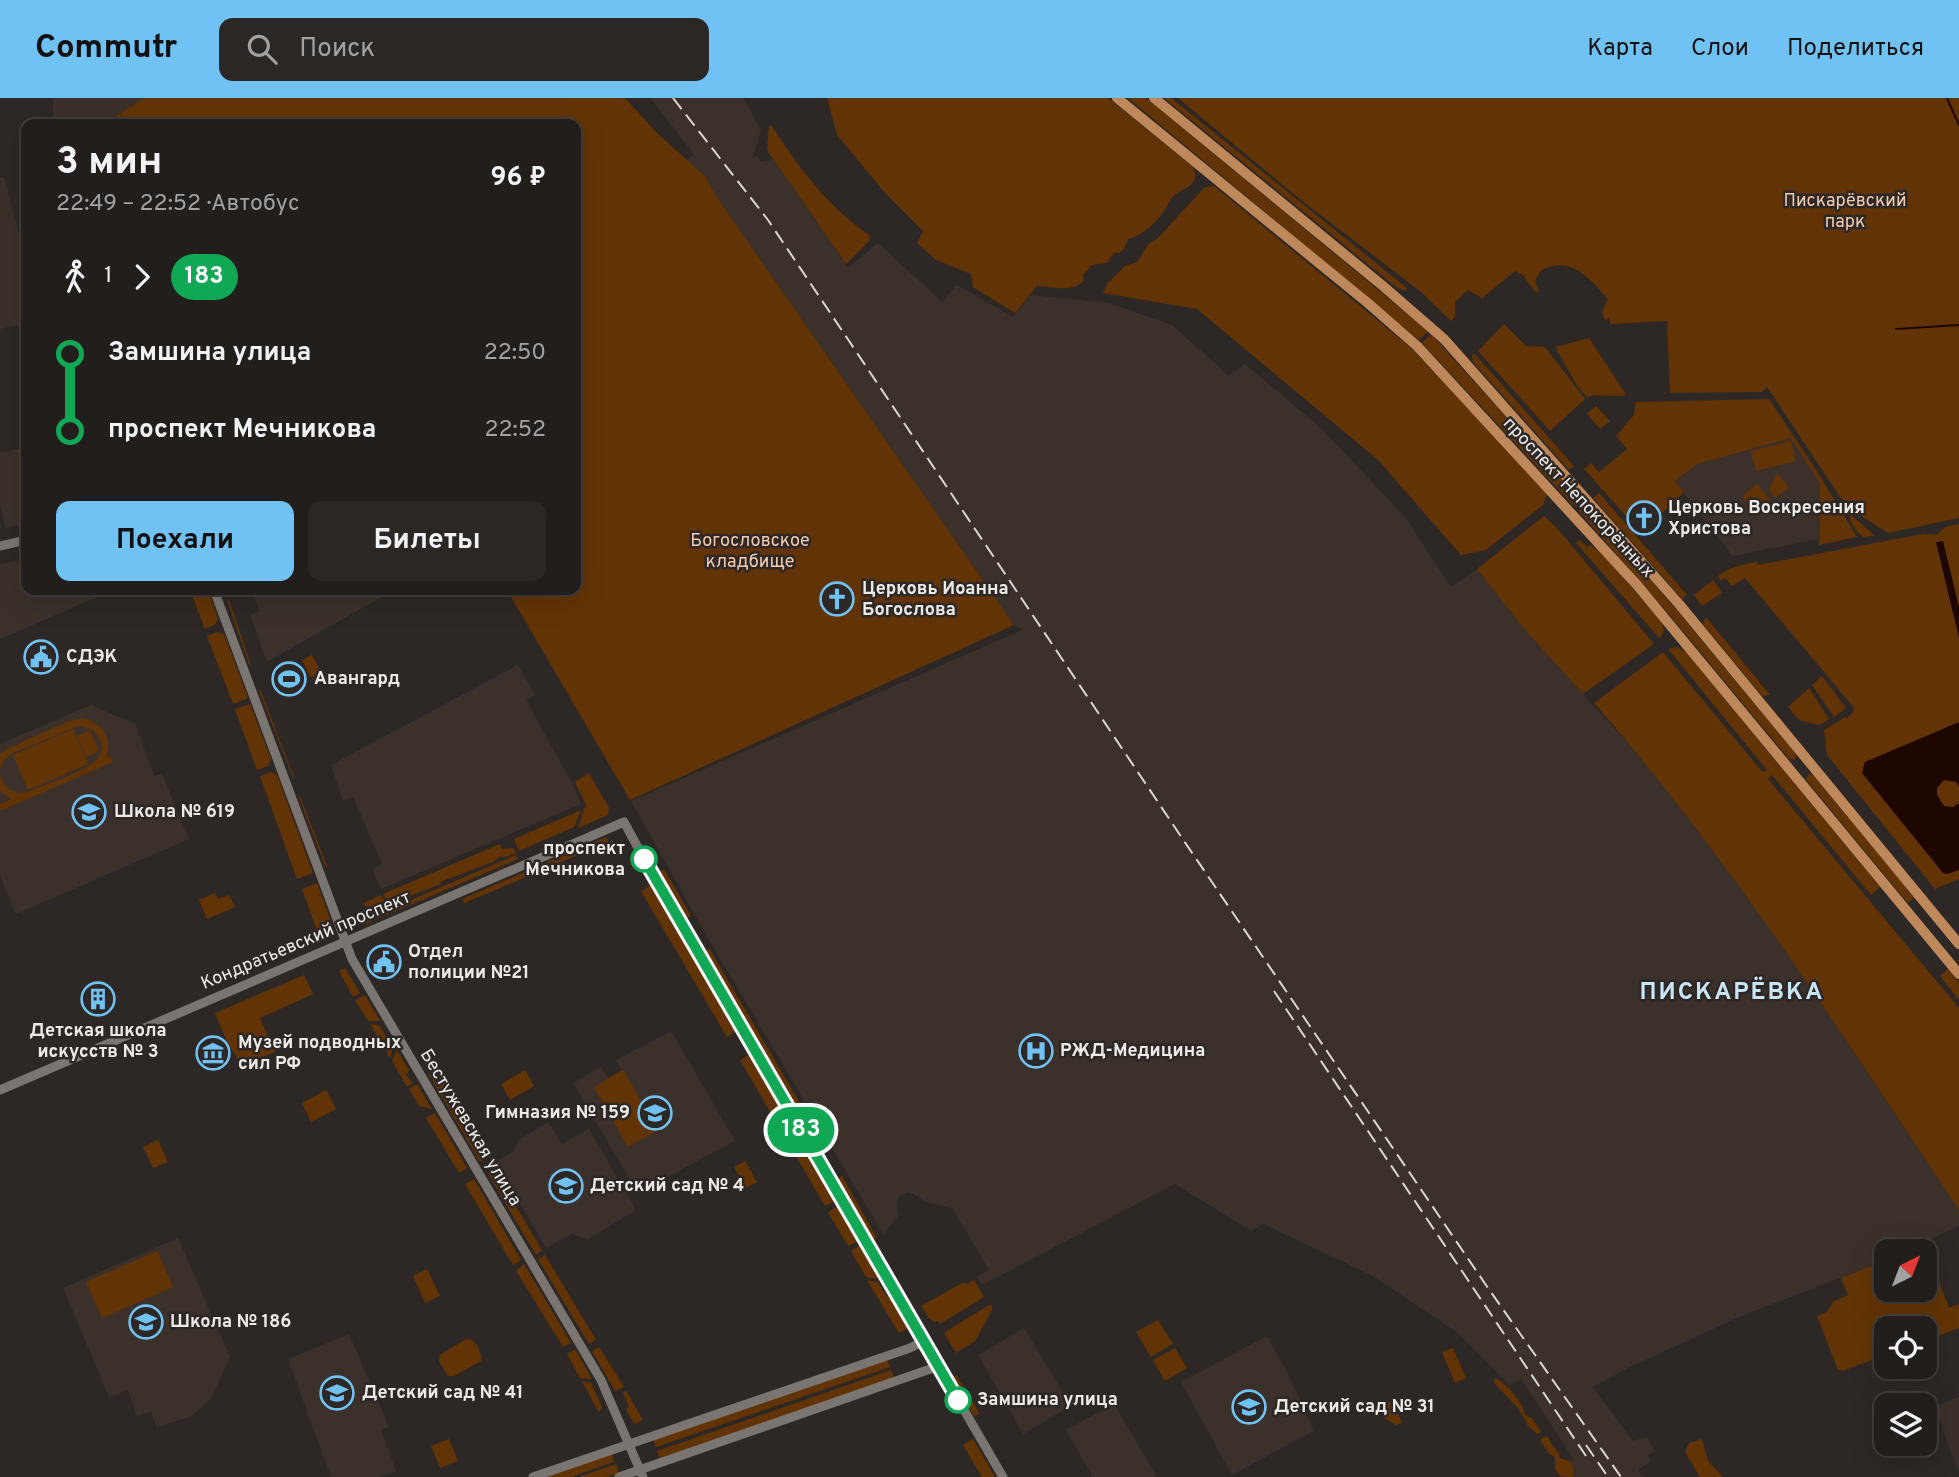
<!DOCTYPE html>
<html lang="ru">
<meta charset="utf-8">
<style>
body{margin:0;font-family:Overpass,sans-serif;background:#2a2725;color:#f1f3f6;height:100vh;display:flex;flex-direction:column;font-size:26px;white-space:nowrap}
*{box-sizing:border-box;margin:0}
p{font-size:23px;color:#a2a2a3}
.icon{flex:none;width:38px;height:38px;fill:none;stroke:currentColor;stroke-width:2;stroke-linecap:round;stroke-linejoin:round}
.map{position:relative;flex:1;overflow:hidden}
.side{position:absolute;left:21px;top:21px;width:560px;height:476px;display:flex;flex-direction:column;background:#221e1c;border-radius:14px;box-shadow:0 7px 28px #0002,0 0 0 2px #3f3c3b}
.side>*{flex:none}
.badge{padding:0 14px;border-radius:23px;font-size:24px;line-height:46px}
.needle{width:46px;rotate:42deg}
.controls{position:absolute;left:1874px;top:1141px;display:grid;gap:14px}
.controls a{display:grid;place-items:center;width:63px;height:63px;border-radius:14px;background:#221e1c;box-shadow:0 7px 28px #0002,0 0 0 2px #3f3c3b;font-size:35px}
.map>.badge{position:absolute;translate:-50% -50%;box-shadow:0 0 0 4px #fff}
.legs{display:flex;align-items:center;gap:10px;height:77px;padding:0 35px;font-size:23px}
.legs p{margin-inline-start:auto}
.overview{display:flex;align-items:center;justify-content:space-between;height:119px;padding:0 35px}
h1{font-size:38px;font-weight:700;line-height:52px}
.action{display:flex;gap:14px;margin-top:auto;padding:14px 35px}
.action a{flex:1;height:80px;border-radius:14px;background:#70c1f4;color:#111;font-size:28px;font-weight:700;line-height:80px;text-align:center}
.action a+a{background:#2a2725;color:#f1f3f6}
ul{padding:0 35px;list-style:none}
li{display:flex;align-items:center;gap:24px;height:77px;font-size:26px}
li i{display:grid;place-items:center;width:10px;height:100%;margin:0 9px;background:currentColor}
li i::after{content:'';width:18px;height:18px;margin:-9px;border:5px solid;border-radius:50%;background:#221e1c}
li p{margin-inline-start:auto}
li:first-child i{background:linear-gradient(#0000 50%,currentColor 0)}
li:last-child i{background:linear-gradient(currentColor 50%,#0000 0)}
header{display:flex;align-items:center;gap:42px;box-sizing:border-box;height:98px;padding:0 35px;background:#70c1f4;color:#111}
header strong{font-size:33px}
nav{display:flex;gap:38px;margin-inline-start:auto;font-size:24px}
.search{width:490px;height:63px;background:#2a2725;display:flex;align-items:center;gap:18px;box-sizing:border-box;padding:0 24px;border-radius:14px;color:#a2a2a3;font-size:26px}
.map>svg:first-child{display:block}
.built{fill:#3b312a}
.green{fill:#623405}
.water{fill:#1e0700}
.lines{fill:none;stroke-linecap:round;stroke-linejoin:round}
.stream{stroke:#1e0700;stroke-width:2}
.secondary{stroke:#7b7571;stroke-width:9}
.primary{stroke:#be885b;stroke-width:10}
.rail{stroke:#d9d6d3;stroke-width:2;stroke-dasharray:14 7;stroke-linecap:butt}
.line-1-casing{stroke:#fff;stroke-width:16}
.line-1{stroke:#10a855;stroke-width:10}
.stop-1-dot{fill:#fff;stroke:#10a855;stroke-width:3.5}
.labels{text-anchor:middle;dominant-baseline:central;stroke-width:5;stroke-linejoin:round;paint-order:stroke}
.park-label{font-size:18px;fill:#f5cbad;stroke:#2d2825}
.street-label{font-size:18px;fill:#edeae8;stroke:#2d2825}
.poi-label{font-size:18px;font-weight:bold;fill:#edeae8;stroke:#2d2825;text-anchor:start}
.stop-label{font-size:18px;font-weight:bold;fill:#edeae8;stroke:#2d2825;text-anchor:end}
.district-label{font-size:24px;font-weight:bold;letter-spacing:2px;fill:#c8e4f7;stroke:#2d2825}
</style>
<header>
<strong>Commutr</strong>
<div class="search"><svg class="icon" aria-label="search" viewBox="0 0 24 24"><circle cx="10" cy="10" r="6"/><path d="M15 15l6 6"/></svg>Поиск</div>
<nav><a>Карта</a><a>Слои</a><a>Поделиться</a></nav>
</header>
<div class="map">
<svg width="1959" height="1379" viewBox="0 0 1959 1379">
<rect width="100%" height="100%" fill="#2d2825"/>
<g class="built">
<path d="M53 0H144L104 26H53Z"/>
<path d="M650 0H743L761 32 752 61 757 58 761 64 773 61 848 170 878 145 942 204 957 187 1013 219 1031 197 1109 205 1172 227 1229 278 1245 266 1320 329 1405 419 1451 489 1477 471 1526 533 1642 661 1711 748 1779 842 1959 1112V1127L1907 1153H1886V1162L1739 1219 1628 1270 1593 1289 1633 1343 1647 1339 1654 1353 1648 1358 1651 1363 1638 1372 1643 1379H1564L1558 1370 1573 1360 1521 1281 1510 1287 1458 1235 1373 1178 1263 1126 1251 1133 1175 1086 982 1187 977 1179 989 1172 953 1111 924 1103 914 1096 907 1095 900 1098 896 1104 898 1118 883 1136 708 840 631 703 1022 532 1014 527 716 98 705 78 687 62 694 56Z"/>
<path d="M4 79 26 163V225L0 231V80Z"/>
<path d="M1791 340 1820 386 1818 441 1733 458 1675 384 1696 366Z"/>
<path d="M26 349V425L6 430 0 409V355Z"/>
<path d="M26 461V492H114L0 541V466Z"/>
<path d="M252 492H394L267 564 250 517 260 513Z"/>
<path d="M518 567 535 597 527 602 535 619 572 685 581 706 381 791 372 772 382 766 353 699 343 703 331 667Z"/>
<path d="M91 607 135 626 154 678 162 676 189 741 16 816 0 778V646Z"/>
<path d="M671 933 735 1043 638 1095 573 985 601 969 608 980 621 972 616 962Z"/>
<path d="M548 1024 562 1046 589 1031 636 1112 588 1141 572 1136 546 1150 496 1064 514 1053 520 1041Z"/>
<path d="M178 1140 230 1259 211 1301 192 1318 157 1329 151 1314 137 1318 128 1292 109 1299 63 1190Z"/>
<path d="M1024 1230 1071 1308 1023 1336 978 1257Z"/>
<path d="M349 1236 389 1329 381 1332 396 1373 378 1379H331L288 1261Z"/>
<path d="M1267 1238 1288 1276 1314 1333 1232 1377 1181 1284Z"/>
<path d="M1959 1299V1374L1936 1314 1940 1306Z"/>
<path d="M1114 1306 1157 1379H1093L1066 1332Z"/>
</g>
<g class="green">
<path d="M144 0H625L657 35 705 78 716 98 1014 527 630 702 507 492H576V26H104Z"/>
<path d="M827 0H1108L1192 68C1195 73 1197 77 1194 83 1189 91 1182 91 1176 96 1171 99 1169 105 1166 110 1158 123 1143 138 1128 141L1124 151 1119 155H1114L1107 165 1092 167 1083 177 1084 182C1074 195 1052 189 1037 188L1015 215 973 189 971 176 936 162 917 145 923 133 886 96 837 37Z"/>
<path d="M1128 0H1146L1428 233 1419 242Z"/>
<path d="M1164 0H1171L1407 190 1405 193 1397 190Z"/>
<path d="M1178 0H1959V420L1888 435 1852 412 1840 399 1767 289 1762 294 1670 295 1667 223 1610 226V219L1605 223 1602 214 1608 201C1592 184 1575 161 1549 169 1541 171 1538 176 1535 184L1539 192 1536 195 1523 177 1515 173 1482 200 1468 192 1455 204V219L1451 223 1421 194 1301 102Z"/>
<path d="M771 27C800 71 826 107 869 137L870 142 846 166 767 52 769 28Z"/>
<path d="M1214 88 1411 250 1544 391 1547 397 1543 407 1486 452 1461 457 1378 362 1197 211 1103 195 1108 185 1125 168 1137 164 1149 145 1157 141 1202 92 1205 89Z"/>
<path d="M1504 226 1526 248 1545 249 1585 301 1550 333 1478 253Z"/>
<path d="M1431 236 1582 403 1575 409 1422 245Z"/>
<path d="M1589 240 1625 295 1624 298 1592 297 1588 300 1578 289 1555 249Z"/>
<path d="M1474 255 1574 368 1569 372 1473 264 1472 258Z"/>
<path d="M1769 301 1820 378 1857 439 1819 447 1820 386 1791 340 1697 366 1675 383 1684 394 1641 435 1584 371 1591 365 1599 374 1627 351 1616 338 1634 317 1636 304Z"/>
<path d="M1596 308 1610 323 1600 331 1587 316Z"/>
<path d="M1791 343 1796 363 1756 373 1751 353Z"/>
<path d="M1777 375 1789 390 1775 400 1769 392Z"/>
<path d="M1757 386 1770 402 1754 414 1742 398Z"/>
<path d="M1599 395 1687 497 1682 501 1593 400Z"/>
<path d="M1585 407 1675 510 1796 656 1795 662 1789 661 1669 516 1578 412Z"/>
<path d="M1850 416 1875 438 1863 439C1857 434 1848 423 1850 416Z"/>
<path d="M1544 418 1557 430 1654 546 1583 596 1526 533 1477 471Z"/>
<path d="M1959 426V781L1935 791 1827 657 1824 632 1845 619 1847 621 1855 611 1745 480 1732 488 1725 480 1721 483 1718 478C1730 469 1742 466 1757 464L1758 467 1923 436 1937 437 1945 429Z"/>
<path d="M1580 442 1587 449 1590 447 1602 455 1662 525 1664 533 1660 541 1576 445Z"/>
<path d="M1713 482 1722 495 1702 508 1694 497Z"/>
<path d="M190 492H208L218 521 215 527 205 531Z"/>
<path d="M227 502H229L251 567 249 566Z"/>
<path d="M1706 519 1770 597 1762 598 1703 526Z"/>
<path d="M217 534 224 536 248 600 233 606 207 538Z"/>
<path d="M1677 549 1686 554 1880 789 1871 797 1772 677 1768 681 1959 910V1112C1843 938 1732 763 1594 605L1663 554 1760 671 1763 674 1767 672 1668 551Z"/>
<path d="M312 557 321 574 311 580 302 562Z"/>
<path d="M1822 578 1846 610 1834 619 1812 587Z"/>
<path d="M1809 590 1829 621 1820 627 1799 622 1788 609Z"/>
<path d="M260 591 294 679V682L259 593Z"/>
<path d="M250 606 271 661 268 668 257 672 235 611Z"/>
<path d="M83 620C102 625 113 640 106 660L110 658 113 664 0 713V706L11 701 0 693V677C4 691 14 697 28 694 43 687 84 674 95 663 101 658 103 650 100 643 97 632 88 629 78 628L11 656 4 662 0 671V656L9 650 69 623Z"/>
<path d="M73 631 88 666 28 692 13 657Z"/>
<path d="M90 632 99 653 86 659 77 638Z"/>
<path d="M271 674 277 677 313 775 297 781 260 678Z"/>
<path d="M589 675 609 710 608 717 578 730 584 710 587 709 575 684Z"/>
<path d="M1809 676 1813 677 1914 799 1908 805 1807 683 1806 680Z"/>
<path d="M300 698 327 768 326 770 299 700Z"/>
<path d="M581 712 574 729 519 753 514 741Z"/>
<path d="M606 739 609 744 464 805 462 801Z"/>
<path d="M500 746 502 751 513 750 516 755 503 760 501 758 493 764 440 784 441 786 394 804 395 806 390 808 383 796Z"/>
<path d="M516 757 518 761 363 827 362 823Z"/>
<path d="M664 771 691 818 686 821 659 774Z"/>
<path d="M317 785 332 826 327 828 329 834 319 838 302 791Z"/>
<path d="M651 787 736 933 727 939 641 793Z"/>
<path d="M215 795 218 801 229 797 235 809 207 821 199 802Z"/>
<path d="M381 797 388 809 377 813 362 806Z"/>
<path d="M709 850 801 1007 796 1010 705 855Z"/>
<path d="M345 870 360 895 353 899 339 873Z"/>
<path d="M1948 871 1959 885V902L1940 878Z"/>
<path d="M304 877 313 896 260 920 275 954 242 967 228 946 215 915Z"/>
<path d="M365 897 380 923H368L355 902Z"/>
<path d="M370 926 379 927 393 950 390 960Z"/>
<path d="M397 952 409 972 406 977 413 985 407 989 392 963Z"/>
<path d="M750 956 835 1103 825 1108 740 962Z"/>
<path d="M525 972 534 988 510 1002 501 986Z"/>
<path d="M623 972 658 1032 628 1049 594 989Z"/>
<path d="M436 973 487 1060 480 1064 429 977Z"/>
<path d="M417 986 432 1011 419 1008 409 991Z"/>
<path d="M326 992 336 1011 311 1024 302 1005Z"/>
<path d="M435 1015 467 1070 459 1075 426 1020Z"/>
<path d="M158 1042 168 1064 153 1070 143 1049Z"/>
<path d="M745 1063 757 1084 746 1090 734 1069Z"/>
<path d="M493 1070 542 1152 536 1157 487 1074Z"/>
<path d="M842 1078 877 1140 872 1141 837 1081Z"/>
<path d="M474 1081 521 1162 513 1167 465 1086Z"/>
<path d="M838 1108 858 1143 848 1148 828 1114Z"/>
<path d="M860 1147 879 1179 876 1181 866 1179 851 1153Z"/>
<path d="M157 1153 173 1189 102 1220 86 1184Z"/>
<path d="M545 1157 596 1242 589 1246 538 1161Z"/>
<path d="M1886 1162V1192H1925V1172L1930 1171 1935 1173 1949 1210 1959 1206V1230L1925 1243V1230H1886V1257L1842 1273 1838 1272 1817 1218 1827 1214 1833 1204 1848 1197 1841 1180Z"/>
<path d="M524 1166 571 1245 563 1249 516 1173Z"/>
<path d="M427 1171 440 1198 425 1205 413 1178Z"/>
<path d="M867 1182 878 1184 886 1197 889 1196 909 1230 899 1235Z"/>
<path d="M974 1182 984 1199 940 1226 938 1223 934 1224 929 1220 921 1208 962 1185 967 1186Z"/>
<path d="M989 1207 992 1208V1212L975 1243 956 1255 944 1235Z"/>
<path d="M1158 1222 1173 1246 1151 1259 1136 1234Z"/>
<path d="M466 1241H470C477 1245 482 1255 481 1263L454 1278H448L439 1263 440 1257Z"/>
<path d="M599 1249 624 1289 615 1293 592 1253Z"/>
<path d="M1175 1250 1187 1270 1165 1283 1153 1262Z"/>
<path d="M1453 1250 1466 1280 1455 1285 1442 1254Z"/>
<path d="M575 1251 592 1281 580 1280 567 1256Z"/>
<path d="M887 1261 890 1269 656 1349 653 1342Z"/>
<path d="M891 1272 894 1280 660 1360 657 1353Z"/>
<path d="M956 1277 980 1316 974 1318 952 1279Z"/>
<path d="M1495 1280C1507 1286 1522 1302 1525 1317L1532 1320 1541 1334 1537 1336 1528 1328 1519 1311 1494 1285Z"/>
<path d="M582 1283 591 1285 602 1309 599 1315Z"/>
<path d="M626 1293 643 1322 634 1326 626 1311 629 1309 623 1294Z"/>
<path d="M1393 1302 1402 1325 1396 1327 1386 1321 1381 1307Z"/>
<path d="M1545 1338 1548 1339C1551 1348 1557 1350 1560 1360 1573 1364 1574 1365 1573 1379L1560 1378 1555 1371V1359L1549 1356 1540 1342Z"/>
<path d="M449 1341 458 1363 440 1370 431 1348Z"/>
<path d="M973 1341 995 1379H982L963 1347Z"/>
<path d="M1702 1341 1708 1363 1723 1379H1700L1685 1354 1689 1345Z"/>
<path d="M612 1356 614 1364 570 1379H545Z"/>
<path d="M616 1366 619 1375 606 1379H579Z"/>
</g>
<g class="water">
<path d="M1943 443 1959 509V540L1936 444Z"/>
<path d="M1959 624V689L1956 684 1944 682 1937 690V697L1944 708 1953 709 1959 705V772L1947 776 1943 775 1862 675 1865 664Z"/>
</g>
<g class="lines">
<g class="stream">
<path d="M1947 0 1959 27"/>
<path d="M1896 231 1959 227"/>
</g>
<g class="secondary">
<path d="M0 448 26 442"/>
<path d="M214 492 352 861 601 1282 643 1379"/>
<path d="M0 992 624 724 655 781 1003 1379"/>
<path d="M533 1379 910 1250 924 1243"/>
<path d="M619 1379 939 1268"/>
</g>
<g class="primary">
<path d="M1117 0 1369 206 1417 248 1637 487 1959 876"/>
<path d="M1154 0 1383 188 1444 241 1679 506 1959 846"/>
</g>
<g class="rail">
<path d="M673 0 768 122 1182 740 1488 1190 1621 1379"/>
<path d="M1274 893 1588 1361"/>
<path d="M1586 1347 1608 1379"/>
</g>
</g>
<g class="lines">
<defs>
<path id="line-1" d="M644 761 958 1302"/>
</defs>
<use href="#line-1" class="line-1-casing"/>
<use href="#line-1" class="line-1"/>
</g>
<defs>
<symbol id="church-ring" viewBox="-11 -11 22 22"><circle r="9.5" fill="#2d2825" stroke="#70c1f4" stroke-width="1.5"/><path d="M-1.2-6h2.4v3.5h3.3v2.4h-3.3V6h-2.4V-.1h-3.3v-2.4h3.3Z" fill="#70c1f4"/></symbol>
<symbol id="civic-ring" viewBox="-11 -11 22 22"><circle r="9.5" fill="#2d2825" stroke="#70c1f4" stroke-width="1.5"/><path d="M-.6-6.5H3V-4.5H.6V-3L4-1V1h2V6H-6V1h2V-1L-.6-3ZM-1.2 2.5V6h2.4V2.5Z" fill="#70c1f4"/></symbol>
<symbol id="stadium-ring" viewBox="-11 -11 22 22"><circle r="9.5" fill="#2d2825" stroke="#70c1f4" stroke-width="1.5"/><path d="M0-5a6.5 5 0 1 0 0 10a6.5 5 0 1 0 0-10ZM-3.5-1.8h7v3.6h-7Z" fill="#70c1f4"/></symbol>
<symbol id="school-ring" viewBox="-11 -11 22 22"><circle r="9.5" fill="#2d2825" stroke="#70c1f4" stroke-width="1.5"/><path d="M0-5L7-2L0 1L-7-2ZM-4 1L0 2.5L4 1V4Q0 6-4 4Z" fill="#70c1f4"/></symbol>
<symbol id="building-ring" viewBox="-11 -11 22 22"><circle r="9.5" fill="#2d2825" stroke="#70c1f4" stroke-width="1.5"/><path d="M-4-6H4V6H1V3H-1V6H-4ZM-2.5-4.3h1.7v1.8h-1.7ZM.8-4.3h1.7v1.8H.8ZM-2.5-1h1.7V.8h-1.7ZM.8-1h1.7V.8H.8Z" fill="#70c1f4"/></symbol>
<symbol id="hospital-ring" viewBox="-11 -11 22 22"><circle r="9.5" fill="#2d2825" stroke="#70c1f4" stroke-width="1.5"/><path d="M-5-5h3v3.5h4V-5h3V5h-3V1.5h-4V5h-3Z" fill="#70c1f4"/></symbol>
<symbol id="museum-ring" viewBox="-11 -11 22 22"><circle r="9.5" fill="#2d2825" stroke="#70c1f4" stroke-width="1.5"/><path d="M0-6L6-3V-2H-6V-3ZM-5-1h2V3h-2ZM-1-1h2V3h-2ZM3-1h2V3H3ZM-6 4H6V6H-6Z" fill="#70c1f4"/></symbol>
</defs>
<g fill-rule="evenodd">
<use href="#church-ring" x="1625" y="401" width="38" height="38"/>
<use href="#church-ring" x="818" y="482" width="38" height="38"/>
<use href="#civic-ring" x="22" y="540" width="38" height="38"/>
<use href="#stadium-ring" x="270" y="562" width="38" height="38"/>
<use href="#school-ring" x="70" y="695" width="38" height="38"/>
<use href="#civic-ring" x="365" y="845" width="38" height="38"/>
<use href="#building-ring" x="79" y="882" width="38" height="38"/>
<use href="#hospital-ring" x="1017" y="934" width="38" height="38"/>
<use href="#museum-ring" x="194" y="936" width="38" height="38"/>
<use href="#school-ring" x="636" y="996" width="38" height="38"/>
<use href="#school-ring" x="547" y="1069" width="38" height="38"/>
<use href="#school-ring" x="127" y="1205" width="38" height="38"/>
<use href="#school-ring" x="318" y="1276" width="38" height="38"/>
<use href="#school-ring" x="1230" y="1290" width="38" height="38"/>
</g>
<g class="stop-1-dot">
<circle cx="644" cy="761" r="12"/>
<circle cx="958" cy="1302" r="12"/>
</g>
<g class="labels">
<g class="park-label">
<text x="1845" y="103">Пискарёвский<tspan x="1845" dy="21">парк</tspan></text>
<text x="750" y="443">Богословское<tspan x="750" dy="21">кладбище</tspan></text>
</g>
<g class="street-label">
<text transform="translate(1578 400) rotate(47)">проспект Непокорённых</text>
<text transform="translate(306 843) rotate(-23)">Кондратьевский проспект</text>
<text transform="translate(470 1030) rotate(59)">Бестужевская улица</text>
</g>
<g class="poi-label">
<text x="1668" y="410">Церковь Воскресения<tspan x="1668" dy="21">Христова</tspan></text>
<text x="862" y="491">Церковь Иоанна<tspan x="862" dy="21">Богослова</tspan></text>
<text x="66" y="559">СДЭК</text>
<text x="314" y="581">Авангард</text>
<text x="114" y="714">Школа № 619</text>
<text x="408" y="854">Отдел<tspan x="408" dy="21">полиции №21</tspan></text>
<text x="98" y="933" text-anchor="middle">Детская школа<tspan x="98" dy="21">искусств № 3</tspan></text>
<text x="238" y="945">Музей подводных<tspan x="238" dy="21">сил РФ</tspan></text>
<text x="1060" y="953">РЖД-Медицина</text>
<text x="630" y="1015" text-anchor="end">Гимназия № 159</text>
<text x="590" y="1088">Детский сад № 4</text>
<text x="170" y="1224">Школа № 186</text>
<text x="362" y="1295">Детский сад № 41</text>
<text x="1274" y="1309">Детский сад № 31</text>
</g>
<g class="stop-label">
<text x="625" y="751">проспект<tspan x="625" dy="21">Мечникова</tspan></text>
<text x="977" y="1302" text-anchor="start">Замшина улица</text>
</g>
<g class="district-label">
<text x="1732" y="895">ПИСКАРЁВКА</text>
</g>
</g>
</svg>
<div class="controls">
<a><svg class="needle" viewBox="-14 -14 28 28"><path d="M0-13l5 13h-10z" fill="#e53935"/><path d="M0 13l5-13h-10z" fill="#a2a2a3"/></svg></a>
<a><svg class="icon" aria-label="locate" viewBox="0 0 24 24"><circle cx="12" cy="12" r="6"/><path d="M12 2v4M12 18v4M2 12h4M18 12h4"/></svg></a>
<a><svg class="icon" aria-label="layers" viewBox="0 0 24 24"><path d="M12 4l9 5-9 5-9-5zM3 14l9 5 9-5"/></svg></a>
</div>
<b class="badge" style="left:801px;top:1032px;background:#10a855;color:#fff">183</b>
<section class="side">
<div class="overview"><div><h1>3 мин</h1><p>22:49 – 22:52 · Автобус</p></div><b>96 ₽</b></div>
<div class="legs"><svg class="icon" aria-label="walk" viewBox="0 0 24 24"><circle cx="13" cy="4" r="2"/><path d="M13 8l-2 6 4 7M11 14l-3 7M7 12l3-4h3l4 4"/></svg>1<svg class="icon" aria-label="forward" viewBox="0 0 24 24"><path d="M9 5l7 7-7 7"/></svg><b class="badge" style="background:#10a855;color:#fff">183</b></div>
<ul>
<li><i style="color:#10a855"></i><b>Замшина улица</b><p>22:50</p></li>
<li><i style="color:#10a855"></i><b>проспект Мечникова</b><p>22:52</p></li>
</ul>
<div class="action"><a>Поехали</a><a>Билеты</a></div>
</section>
</div>
